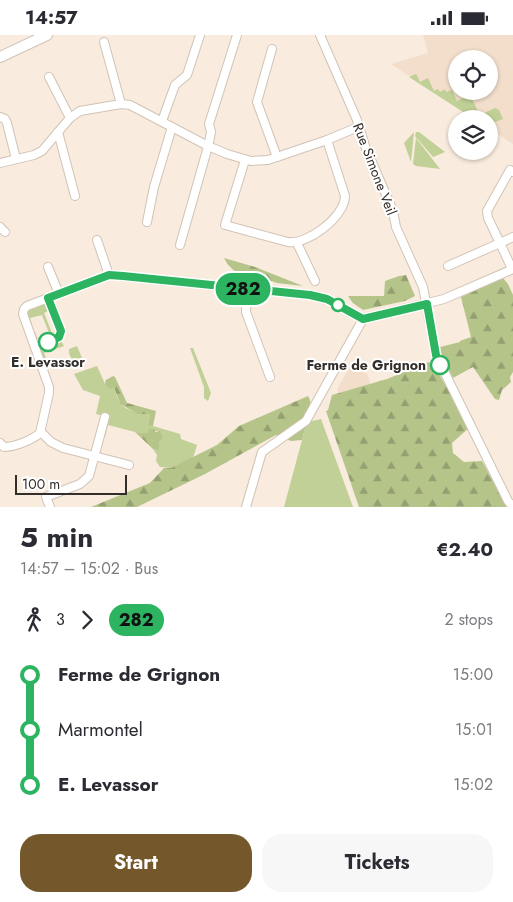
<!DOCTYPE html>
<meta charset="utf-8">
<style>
body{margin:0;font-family:Jost,sans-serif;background:#f7f7f7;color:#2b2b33;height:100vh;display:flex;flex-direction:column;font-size:19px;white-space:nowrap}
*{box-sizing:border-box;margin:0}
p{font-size:16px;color:#7c7c81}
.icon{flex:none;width:28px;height:28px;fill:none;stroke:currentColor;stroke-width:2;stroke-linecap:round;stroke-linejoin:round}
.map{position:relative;height:472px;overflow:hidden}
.side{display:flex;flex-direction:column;background:#fff;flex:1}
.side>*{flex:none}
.badge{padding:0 10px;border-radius:16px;font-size:18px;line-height:32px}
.tools{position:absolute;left:448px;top:15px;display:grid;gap:10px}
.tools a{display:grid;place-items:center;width:50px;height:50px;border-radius:50%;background:#fff;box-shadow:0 1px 4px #0004;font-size:25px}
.scale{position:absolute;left:15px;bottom:12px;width:112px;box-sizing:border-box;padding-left:5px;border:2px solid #332e29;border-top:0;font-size:14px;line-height:18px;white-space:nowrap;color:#332e29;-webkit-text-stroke:4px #fff;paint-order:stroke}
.map>.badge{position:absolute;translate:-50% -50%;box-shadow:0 0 0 2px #fff}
.legs{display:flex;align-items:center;gap:8px;height:55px;padding:0 20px;font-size:16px}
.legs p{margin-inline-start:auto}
.head{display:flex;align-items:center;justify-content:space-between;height:85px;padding:0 20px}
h1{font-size:28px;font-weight:700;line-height:38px}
.action{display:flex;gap:10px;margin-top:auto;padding:10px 20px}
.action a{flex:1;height:58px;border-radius:20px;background:#74572b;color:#fff;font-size:20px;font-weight:700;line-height:58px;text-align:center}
.action a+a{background:#f7f7f7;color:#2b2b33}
ul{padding:0 20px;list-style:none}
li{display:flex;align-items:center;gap:18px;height:55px;font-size:19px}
li i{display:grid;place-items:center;width:8px;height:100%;margin:0 6px;background:currentColor}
li i::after{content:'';width:12px;height:12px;margin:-6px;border:4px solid;border-radius:50%;background:#fff}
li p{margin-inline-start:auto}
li:first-child i{background:linear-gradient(#0000 50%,currentColor 0)}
li:last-child i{background:linear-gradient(currentColor 50%,#0000 0)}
.status{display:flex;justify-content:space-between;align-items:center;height:35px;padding:0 25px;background:#fff;direction:ltr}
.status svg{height:14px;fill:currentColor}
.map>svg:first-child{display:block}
.built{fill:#f2decb;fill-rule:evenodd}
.grass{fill:#c0d096}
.forest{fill:url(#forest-firs)}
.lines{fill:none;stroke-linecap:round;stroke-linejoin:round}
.minor-casing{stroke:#d1c3b6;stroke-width:10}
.major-casing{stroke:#d1c3b6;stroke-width:12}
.minor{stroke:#fff;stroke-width:8}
.major{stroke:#fff;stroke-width:10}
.line-1-casing{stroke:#fff;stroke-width:11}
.line-1{stroke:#2cb461;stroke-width:8}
.stop-1-dot{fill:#fff;stroke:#2cb461;stroke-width:2.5}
.labels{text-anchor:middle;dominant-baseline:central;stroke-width:4;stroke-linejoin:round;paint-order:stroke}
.street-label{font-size:14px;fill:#332e29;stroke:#fff}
.stop-label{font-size:14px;font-weight:bold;fill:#332e29;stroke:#fff}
</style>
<div class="status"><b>14:57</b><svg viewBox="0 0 49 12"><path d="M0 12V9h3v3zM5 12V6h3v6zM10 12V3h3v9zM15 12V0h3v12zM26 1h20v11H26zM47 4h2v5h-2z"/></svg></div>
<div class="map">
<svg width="513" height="472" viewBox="0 0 513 472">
<defs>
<pattern id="forest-firs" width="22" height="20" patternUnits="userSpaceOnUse" patternTransform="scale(1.25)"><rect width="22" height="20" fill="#b5c58a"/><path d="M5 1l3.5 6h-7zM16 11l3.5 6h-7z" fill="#94a071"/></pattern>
</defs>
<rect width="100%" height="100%" fill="#f9ebdd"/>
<g class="built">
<path d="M423 0H513V109L489 93V84H474L391 29 428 18ZM456 24H489V56H456Z"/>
<path d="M351 330 367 339 372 353 341 363 337 354Z"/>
</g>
<g class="grass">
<path d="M416 39 420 47 428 43 434 56 438 54 440 57 445 54 446 57 452 55 457 66 470 60 480 80 495 73 499 75 503 84 490 89 492 96 489 93V84H474L409 42Z"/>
<path d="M414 97 411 127 404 108Z"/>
<path d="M416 97H419L445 117 433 122 415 101Z"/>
<path d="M416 103 440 134 416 131 413 129Z"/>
<path d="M45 269 50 275 44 278 52 298 57 297 53 304C44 307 37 305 32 298L35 297 37 303 49 298 42 280 30 283 32 290 30 291 26 279 29 274 30 275Z"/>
<path d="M61 306 64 311 44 318 46 323 42 324 39 310H44L45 312 47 313Z"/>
<path d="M77 311 84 328C75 328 68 323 69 314Z"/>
<path d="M190 313H193L211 358 208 366 204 363V352Z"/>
<path d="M97 331 105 349 114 352C116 357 117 364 120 368 124 375 142 379 150 379L148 390 150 392 153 391 180 399 181 404 197 410 193 423 171 433 160 432 156 426 157 420 153 414 158 415 160 411 159 407 160 396H148L147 398 135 397 108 390 105 402H103L108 382 96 379 100 361 83 355 74 339Z"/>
<path d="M321 384 353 472H284L305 394 312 386Z"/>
</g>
<g class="forest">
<path d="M224 223 255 232 303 251 277 248 257 241 247 248C240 239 229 234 224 223Z"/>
<path d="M406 240 415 261 405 266 363 275 353 268 348 261H384L385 246 399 241Z"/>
<path d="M503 243 508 249 513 260V337L510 342 511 347 502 355 499 365 495 364 473 332 453 343 441 319 440 312 460 307V306L471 302 461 262Z"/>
<path d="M429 327 436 334 470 392 452 408 453 418 464 427 482 426 507 472H359L326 376 328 375 332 360 387 344Z"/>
<path d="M113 341 115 342 127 368 156 376 153 391 150 392 148 390 150 379H138L120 369 114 352 110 354 105 349 106 345Z"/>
<path d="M308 361 310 365 312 386 305 394 302 405 291 406 276 400 205 439 137 472H91L150 448 164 433H171L217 410 239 391Z"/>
<path d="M149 394H154L155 397 160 396 163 403 159 407 160 411 158 415 153 414 135 397 147 398Z"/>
</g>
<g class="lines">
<defs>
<g id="minor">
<path d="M320 0 357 85 365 111 393 176 396 192 423 252 436 320 508 466 513 472"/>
<path d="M104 7 121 69"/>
<path d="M272 14 257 67 277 122"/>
<path d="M49 42 70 83"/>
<path d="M0 82 5 84 7 88 16 124"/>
<path d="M162 86 175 50 187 40 200 0"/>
<path d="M58 97 75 161"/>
<path d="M209 107 211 97 209 89 237 0"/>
<path d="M245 125 225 190 288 207C307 210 345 182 345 161L327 105"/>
<path d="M0 128 34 120 42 116 70 83 80 76 121 69 130 70 208 111 227 119 251 126 268 125 327 105 358 92"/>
<path d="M513 137 510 135 487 176 488 183 500 208 513 202"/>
<path d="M147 187 154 152 172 92"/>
<path d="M0 192 5 197"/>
<path d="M97 205 109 240"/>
<path d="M297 208 315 246"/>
<path d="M180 210 207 115"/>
<path d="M448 231 500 208 512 234"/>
<path d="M48 232 59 259"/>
<path d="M247 254 246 277 270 342"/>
<path d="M41 397 51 407 63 413 129 430"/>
<path d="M0 408 4 412C15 412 32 405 40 398L49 358V352L23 279 24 274 27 271 109 240 310 260 327 264 363 284 444 264 513 234"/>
<path d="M50 472 46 462 80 449 89 441 105 382"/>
<path d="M246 472 262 417 306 386 363 284"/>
</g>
<path id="major" d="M0 22 47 0"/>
</defs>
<use href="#minor" class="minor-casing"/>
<use href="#major" class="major-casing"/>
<use href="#minor" class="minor"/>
<use href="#major" class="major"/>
</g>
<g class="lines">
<defs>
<path id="line-1" d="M48 307 59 302 61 296 48 263 109 240 123 241 310 260 327 264 363 284 427 269 436 320 440 330"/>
</defs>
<use href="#line-1" class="line-1-casing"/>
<use href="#line-1" class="line-1"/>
</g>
<g class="stop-1-dot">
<circle cx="338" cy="270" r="6"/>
<circle cx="48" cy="307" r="9"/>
<circle cx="440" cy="330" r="9"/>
</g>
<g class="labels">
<g class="street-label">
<text transform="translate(375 134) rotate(69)">Rue Simone Veil</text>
</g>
<g class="stop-label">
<text x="48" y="327">E. Levassor</text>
<text x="426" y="330" text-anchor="end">Ferme de Grignon</text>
</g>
</g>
</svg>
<div class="tools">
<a><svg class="icon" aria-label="locate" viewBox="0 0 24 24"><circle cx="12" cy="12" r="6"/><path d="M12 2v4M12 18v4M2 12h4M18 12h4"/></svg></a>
<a><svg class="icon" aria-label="layers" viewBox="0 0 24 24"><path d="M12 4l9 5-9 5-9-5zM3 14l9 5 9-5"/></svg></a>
</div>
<div class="scale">100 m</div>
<b class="badge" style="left:243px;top:254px;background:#2cb461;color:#111">282</b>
</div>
<section class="side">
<div class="head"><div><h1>5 min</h1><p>14:57 – 15:02 · Bus</p></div><b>€2.40</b></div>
<div class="legs"><svg class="icon" aria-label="walk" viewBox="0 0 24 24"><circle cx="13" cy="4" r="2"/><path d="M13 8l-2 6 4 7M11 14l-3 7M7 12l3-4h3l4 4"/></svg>3<svg class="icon" aria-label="forward" viewBox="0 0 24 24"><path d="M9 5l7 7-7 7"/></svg><b class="badge" style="background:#2cb461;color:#111">282</b><p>2 stops</p></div>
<ul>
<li><i style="color:#2cb461"></i><b>Ferme de Grignon</b><p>15:00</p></li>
<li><i style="color:#2cb461"></i><span>Marmontel</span><p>15:01</p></li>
<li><i style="color:#2cb461"></i><b>E. Levassor</b><p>15:02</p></li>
</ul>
<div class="action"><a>Start</a><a>Tickets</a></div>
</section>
